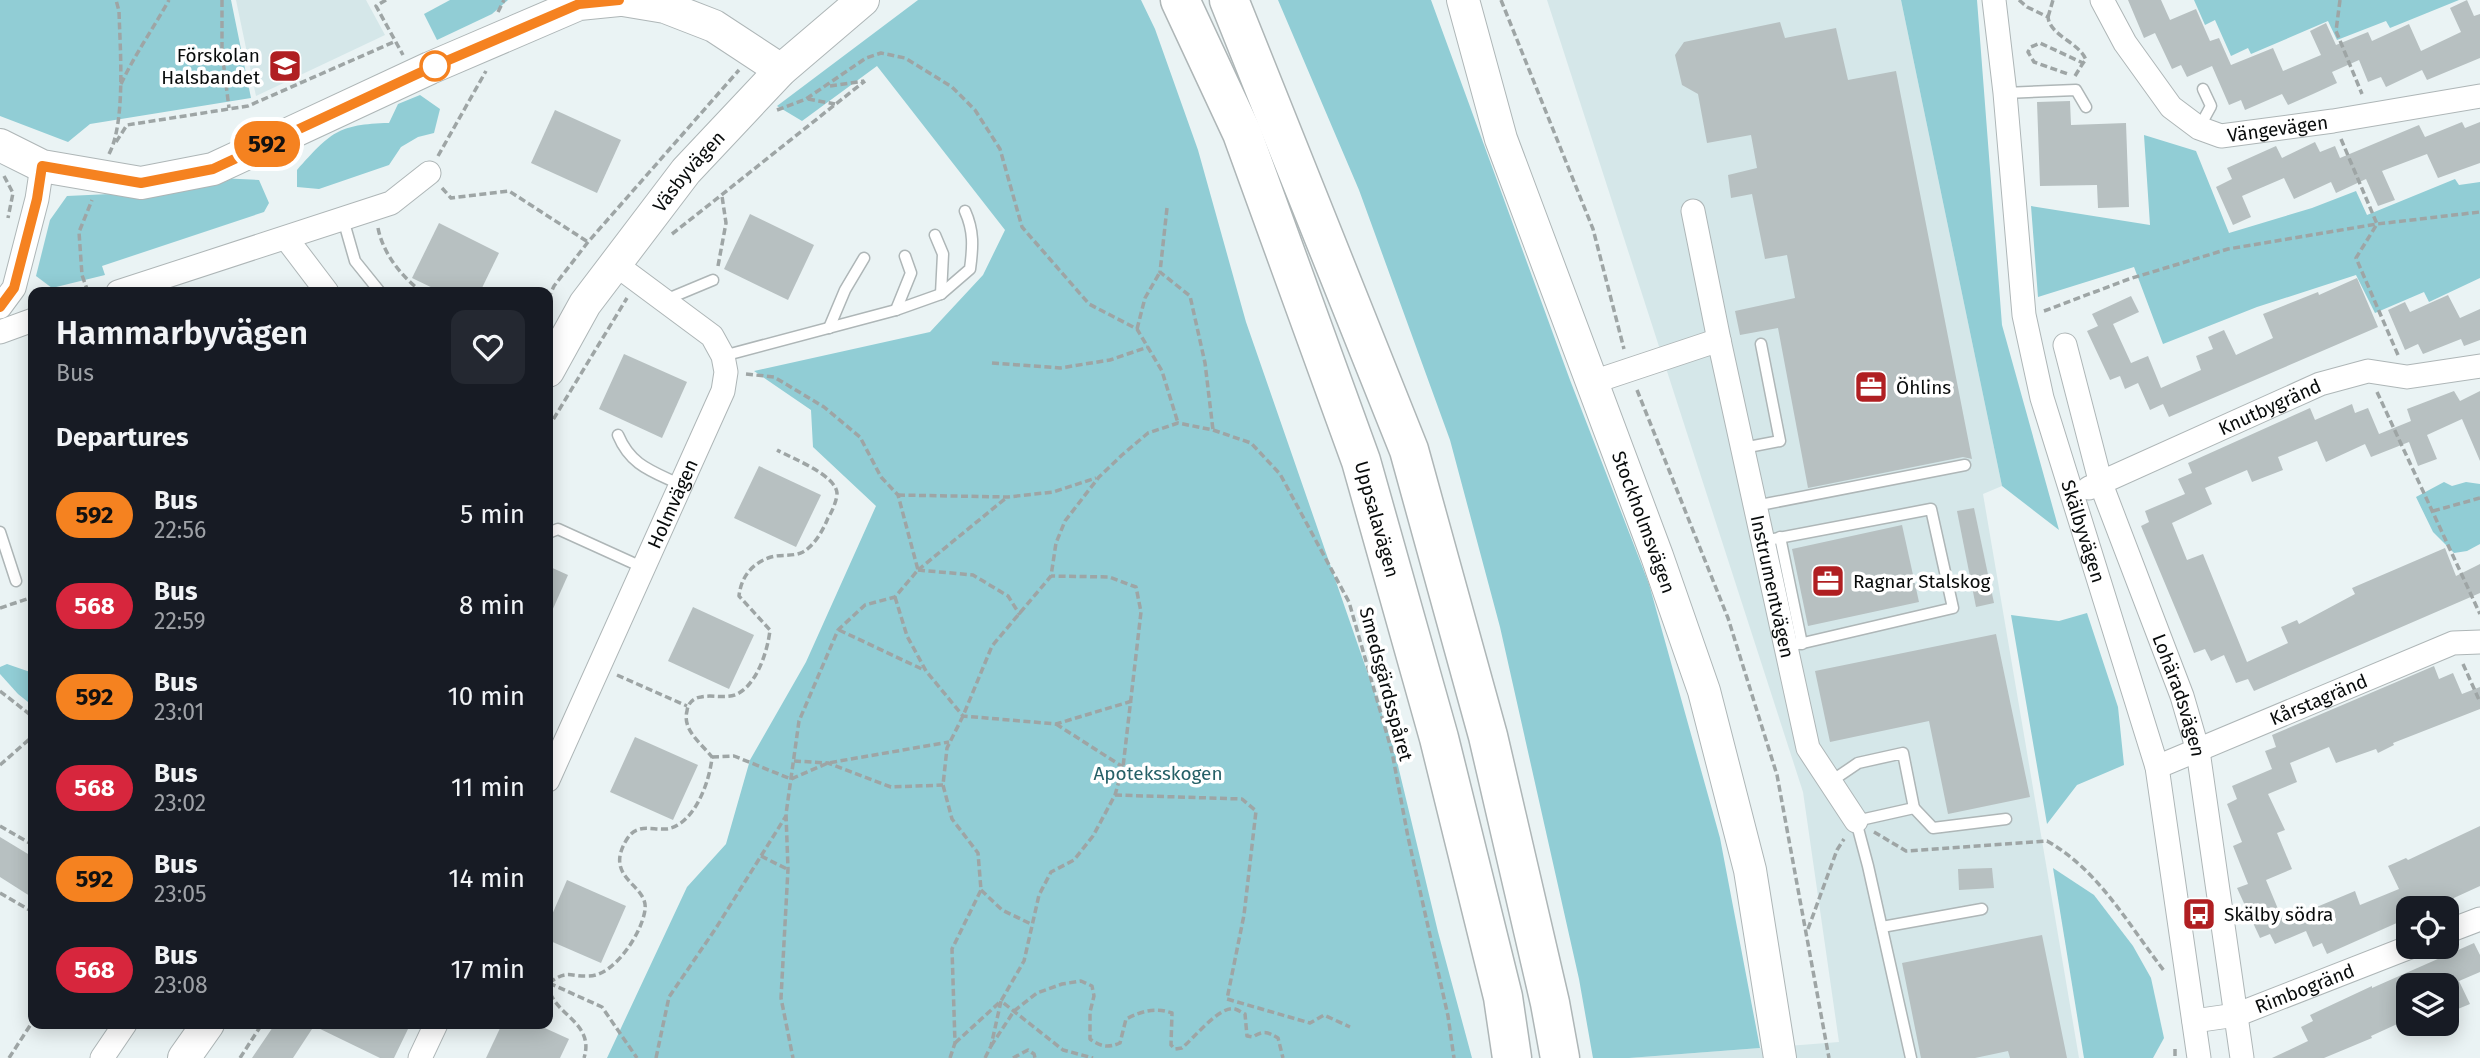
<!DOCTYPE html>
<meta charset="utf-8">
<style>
body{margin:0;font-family:"Fira Sans",sans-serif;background:#242831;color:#f1f3f6;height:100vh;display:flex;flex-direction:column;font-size:26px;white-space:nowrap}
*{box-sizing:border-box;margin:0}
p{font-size:23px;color:#9ea1a6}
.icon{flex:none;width:38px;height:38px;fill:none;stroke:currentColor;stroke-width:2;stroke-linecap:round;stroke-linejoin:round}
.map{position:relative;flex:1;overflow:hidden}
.details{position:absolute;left:28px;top:287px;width:525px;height:742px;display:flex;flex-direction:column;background:#171b24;border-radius:14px;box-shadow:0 4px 18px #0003}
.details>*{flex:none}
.badge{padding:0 14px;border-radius:23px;font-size:24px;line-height:46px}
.tools{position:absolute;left:2396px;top:896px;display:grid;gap:14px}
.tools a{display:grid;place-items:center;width:63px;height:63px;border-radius:14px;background:#171b24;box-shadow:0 4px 18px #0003;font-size:35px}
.map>.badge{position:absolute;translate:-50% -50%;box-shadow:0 0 0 4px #fff}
h2{padding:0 28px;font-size:26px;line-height:63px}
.round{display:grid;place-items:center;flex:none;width:74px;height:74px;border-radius:14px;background:#242831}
.headline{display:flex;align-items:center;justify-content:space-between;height:119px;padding:0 28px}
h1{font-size:33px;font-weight:600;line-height:52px}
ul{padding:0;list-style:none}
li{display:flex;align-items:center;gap:21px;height:91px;padding:0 28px}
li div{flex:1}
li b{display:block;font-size:26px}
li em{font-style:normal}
li .badge{min-width:77px;font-weight:700;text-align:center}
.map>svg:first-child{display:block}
.built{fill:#d5e7e9}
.green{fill:#91cdd5}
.building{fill:#b7c0c1}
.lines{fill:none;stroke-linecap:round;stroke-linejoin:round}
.lane-casing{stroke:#aeb6b7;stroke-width:13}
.street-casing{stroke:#aeb6b7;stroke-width:25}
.secondary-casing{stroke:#aeb6b7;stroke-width:34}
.highway-casing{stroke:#aeb6b7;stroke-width:41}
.path{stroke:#9ea5a5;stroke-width:3.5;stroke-dasharray:7 3.5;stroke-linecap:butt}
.lane{stroke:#fff;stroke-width:10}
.street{stroke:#fff;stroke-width:23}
.secondary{stroke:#fff;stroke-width:32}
.highway{stroke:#fff;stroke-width:38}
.line-casing{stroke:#fff;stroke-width:16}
.line{stroke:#f58220;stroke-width:10}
.stop-dot{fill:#fff;stroke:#f58220;stroke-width:3.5}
.labels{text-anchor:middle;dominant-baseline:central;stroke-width:7;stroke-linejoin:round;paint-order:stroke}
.poi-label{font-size:19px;fill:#090c0c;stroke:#fff;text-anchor:start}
.street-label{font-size:19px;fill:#090c0c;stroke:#fff}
.park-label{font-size:19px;fill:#256067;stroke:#fff}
</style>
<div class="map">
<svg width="2480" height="1058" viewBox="0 0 2480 1058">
<rect width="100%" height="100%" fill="#eaf3f4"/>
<g class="built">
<path d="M236 0H366L385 35 256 96Z"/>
<path d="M1547 0H1901L2002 486 1983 494 2079 1058H1629L1839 1042 1803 792Z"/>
</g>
<g class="green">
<path d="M0 0H231L251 98 90 124 68 142 0 116Z"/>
<path d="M450 0H508L492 14 437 40 424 14Z"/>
<path d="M918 0H1141L1155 29 1198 150 1246 322 1394 749 1438 932 1472 1058H607L687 887 726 844 750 760 806 662 876 506 813 447 811 410 754 371 930 332 983 275 1005 230 877 66 802 121 777 106Z"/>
<path d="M1278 0H1431L1570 380 1649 584 1720 838 1760 1048 1629 1058H1593L1579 979 1500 627 1450 440 1359 190Z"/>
<path d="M1901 0H1977L2002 325 2059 530 2002 486Z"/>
<path d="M2194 0H2459L2390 28 2386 21 2337 40 2328 21 2251 54 2248 48 2231 56 2215 20 2205 25Z"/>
<path d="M420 95 440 109 434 133 418 137 401 147 389 165 319 189 297 187V170C330 133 338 124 389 123L398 104Z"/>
<path d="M2144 135 2196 151 2229 233 2312 208 2356 191 2367 215 2455 179 2459 185 2480 182V278L2429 302 2424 292 2375 313 2356 275 2257 307 2163 344 2134 267 2038 297 2031 206 2150 225Z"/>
<path d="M218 178 259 180 269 203 264 212 102 266 105 275 52 288 36 276 50 220 67 196 153 192Z"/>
<path d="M2444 482 2452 486 2466 482 2480 484V544L2467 551 2454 553 2433 532 2416 497Z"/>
<path d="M2087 613 2118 707 2124 765 2077 785 2047 824 2011 615 2059 621Z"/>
<path d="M7 664 33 673V706L18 694 0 674V667Z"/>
<path d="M2053 868 2094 895 2133 946 2151 978 2164 1038 2153 1058H2084Z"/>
</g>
<g class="building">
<path d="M2128 0H2161L2170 20 2196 9 2210 41 2219 38 2231 65 2273 48 2283 71 2321 55 2310 31 2326 23 2336 45 2368 32 2372 41 2409 24 2421 51 2461 32 2450 8 2467 0 2474 16 2480 14V58L2427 80 2422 70 2386 87 2381 77 2368 82 2359 60 2332 72 2337 83 2313 94 2288 105 2282 94 2245 110 2241 100 2229 105 2212 66 2187 77 2181 65 2172 69 2155 33 2144 38Z"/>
<path d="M1780 22 1785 38 1836 28 1848 80 1896 71 1972 459 1963 457 1808 488 1778 328 1740 335 1735 311 1795 298 1787 255 1765 259 1752 194 1731 198 1728 175 1757 168 1751 135 1707 143 1698 94 1682 85 1675 55 1684 42Z"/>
<path d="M2070 101 2071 125 2126 123 2129 207 2098 208 2097 185 2040 186 2037 102Z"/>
<path d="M555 110 621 140 597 193 531 163Z"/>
<path d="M2462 122 2465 128 2480 122V163L2438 178 2427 154 2382 171 2395 200 2378 206 2366 179 2336 193 2331 182 2294 199 2284 178 2242 196 2251 217 2233 225 2216 187 2232 179 2227 168 2276 146 2282 158 2315 142 2320 152 2335 146 2340 158 2419 125 2425 137Z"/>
<path d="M750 214 814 245 788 300 724 269Z"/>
<path d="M439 223 499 253 480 292H441L412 278Z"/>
<path d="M2357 278 2378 327 2169 417 2163 404 2150 410 2138 383 2125 389 2120 376 2110 380 2087 331 2098 326 2092 314 2131 296 2139 312 2113 324 2131 363 2148 356 2161 388 2201 370 2196 356 2213 349 2208 337 2224 330 2236 355 2273 338 2263 314 2318 292 2319 295Z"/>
<path d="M2448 295 2460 318 2480 309V340L2464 346 2461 339 2423 354 2418 344 2405 350 2388 310 2405 302 2410 312Z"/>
<path d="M624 354 687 382 662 438 599 409Z"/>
<path d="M2454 391 2460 401 2480 391V461L2462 419 2427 435 2437 459 2418 466 2409 442 2371 457 2365 444 2326 462 2317 441 2278 457 2283 470 2252 482 2247 470 2205 488 2212 504 2172 523 2187 560 2203 554 2247 662 2288 643 2281 627 2297 620 2299 624 2355 594 2352 588 2445 548 2456 576 2480 564V593L2254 691 2248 679 2236 683 2224 655 2211 661 2205 649 2194 653 2141 526 2149 522 2145 511 2185 494 2178 479 2192 473 2188 463 2310 408 2315 420 2352 404 2355 413 2368 408 2379 434 2411 421 2407 409Z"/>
<path d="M759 466 821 495 796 547 734 518Z"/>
<path d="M1974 508 1994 603 1976 607 1957 511Z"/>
<path d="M1902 525 1919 602 1808 626 1792 549Z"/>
<path d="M548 566 568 575 548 620Z"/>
<path d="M693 607 754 635 729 689 668 661Z"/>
<path d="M1996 634 2030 797 1948 814 1929 721 1830 742 1815 671Z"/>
<path d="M2434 666 2439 679 2453 673 2462 694 2480 687V709L2393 743 2394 745 2378 753 2376 749 2336 763 2329 747 2290 763 2297 782 2268 794 2285 830 2277 833 2292 869 2266 880 2283 921 2355 891 2360 905 2399 889 2388 866 2406 858 2408 860 2480 826V886L2432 908H2408V918L2327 954 2322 943 2313 947 2306 931 2275 944 2270 934 2260 938 2237 888 2248 884 2233 846 2242 842 2227 804 2237 799 2232 786 2272 769 2265 751 2276 747 2272 735Z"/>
<path d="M635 737 698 765 673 820 610 792Z"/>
<path d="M0 837 33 857V898L0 877Z"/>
<path d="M1992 868 1994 888 1959 890 1958 869Z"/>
<path d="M567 880 626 906 601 963 548 940V924Z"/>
<path d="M2042 935 2067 1058H2010L2008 1051 1975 1058H1921L1902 963Z"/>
<path d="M2474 943 2480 955V972L2459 981 2470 1004 2453 1011 2446 995V985H2408V1004L2400 1008 2406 1020 2371 1036 2372 1038 2324 1058H2272L2308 1041 2301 1027 2313 1021 2310 1015 2372 986V988Z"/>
<path d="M275 1024H396L408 1029 394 1058H380L314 1026 293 1058H252Z"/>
<path d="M502 1024H536L569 1039 560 1058H486Z"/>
</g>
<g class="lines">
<defs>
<g id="lane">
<path d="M2005 93 2076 90 2086 107"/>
<path d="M2199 128 2211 106 2203 89"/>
<path d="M343 219 355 261 380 292"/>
<path d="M935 235 943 254 941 294"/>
<path d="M665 300 713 280"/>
<path d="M896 310 911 273 905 256"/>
<path d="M829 328 845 290 864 258"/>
<path d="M723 356 896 310 941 294 970 269C973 247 974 231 965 211"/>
<path d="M618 435C631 466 652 471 681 485"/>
<path d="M1743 448 1780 441 1761 344"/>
<path d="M1755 506 1965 465"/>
<path d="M0 532 16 581"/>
<path d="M548 533 558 529 644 568"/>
<path d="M1780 537 1802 644"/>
<path d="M1763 541 1931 509 1953 608 1786 647"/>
<path d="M1830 782 1858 763 1903 753 1914 808 1856 821 1868 866 1911 1058"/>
<path d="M1914 808 1933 828 2006 819"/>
<path d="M1882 927 1982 909"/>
</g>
<g id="street">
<path id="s1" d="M1994 0 2005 93 2024 315 2042 398 2157 767 2199 1058"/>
<path id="s2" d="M2102 0 2125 43 2171 107 2199 128 2221 136 2333 121 2480 96"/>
<path d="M1693 211 1719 340"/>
<path d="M286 238 327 292"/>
<path d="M118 292 391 203 429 173"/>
<path d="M0 307 14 288 37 199 42 166"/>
<path d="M0 332 33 320"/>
<path id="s3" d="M2065 345 2101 484 2182 696 2198 751 2242 1058"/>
<path id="s4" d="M1593 382 1719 340 1808 748 1856 821"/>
<path id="s5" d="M2089 488 2320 384 2368 371 2407 377 2480 366"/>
<path id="s6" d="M2157 767 2453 643 2480 642"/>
<path id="s7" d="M548 780 723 391 726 372 723 356 712 336 615 264"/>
<path d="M2446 932 2480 919"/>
<path id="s8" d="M2194 1021 2236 1015 2410 947"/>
<path d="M102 1058 125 1024"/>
<path d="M420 1058 436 1024"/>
</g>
<g id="secondary">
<path d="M623 0 665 7 714 26 781 70"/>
<path id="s9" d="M1463 0 1501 139 1657 556 1704 691 1750 870 1780 1058"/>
<path d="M0 145 42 166 141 183 213 169 430 68 579 4 619 0"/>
<path id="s10" d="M548 371 585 304 686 171 781 70 863 0"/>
<path d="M184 1058 208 1024"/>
</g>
<g id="highway">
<path id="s11" d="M1180 0 1242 133 1361 461 1439 738 1503 997 1512 1058"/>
<path d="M1229 0 1409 450 1488 736 1550 1003 1560 1058"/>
</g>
</defs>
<use href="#lane" class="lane-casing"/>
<use href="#street" class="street-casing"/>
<use href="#secondary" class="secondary-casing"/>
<use href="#highway" class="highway-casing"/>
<g class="path">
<path d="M222 0V52L229 108"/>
<path d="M386 0 376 6 403 55"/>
<path d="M1501 0 1593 229 1624 349"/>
<path d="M2019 0 2027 7 2048 17C2050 36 2079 42 2086 60L2083 63 2040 43 2031 47 2028 52 2034 62 2068 74"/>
<path d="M2340 0 2336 31 2362 94"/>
<path d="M498 12 504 0"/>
<path d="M2048 17 2053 0"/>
<path d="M2075 76 2083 63"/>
<path d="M121 84C135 54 153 29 169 0"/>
<path d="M830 86 864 81"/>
<path d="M808 99 835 104"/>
<path d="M777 110 806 99 866 58 881 53 905 58 952 87 975 110 1000 149 1022 227 1089 304 1137 329 1162 371 1178 423"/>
<path d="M2341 139 2377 224 2356 258 2398 355"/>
<path d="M116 142 127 125 248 106 396 41"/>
<path d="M109 154C126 122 120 48 119 11L116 0"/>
<path d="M438 156 486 71"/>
<path d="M4 176 13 193 8 218"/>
<path d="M442 188 451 198 509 191 588 242"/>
<path d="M1167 208 1160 272 1190 296 1205 363 1213 430"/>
<path d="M378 228C383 254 402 277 422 292"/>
<path d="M672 234C737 183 800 132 865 81"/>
<path d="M718 266 726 223 722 196"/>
<path d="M88 292 82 275 79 232 92 200"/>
<path d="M548 299 554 286 588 242 739 70"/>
<path d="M2044 311 2129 279 2228 249 2377 224 2480 212"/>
<path d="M1137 329 1145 298 1160 272"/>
<path d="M992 363 1060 368 1110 360 1148 347"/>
<path d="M746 374 774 377 824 407 860 437 881 477 898 495 918 570 895 597 865 605 838 630 799 721 786 814 788 869 781 998 793 1058"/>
<path d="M1637 390 1728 618 1777 775 1829 1058"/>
<path d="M2377 392 2480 614"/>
<path d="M548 428 627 298"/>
<path d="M898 495 1008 497 1053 492 1096 478"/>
<path d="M2433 511 2480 498"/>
<path d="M918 570 973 575 1008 596 1020 615"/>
<path d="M918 570 1006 498"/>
<path d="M895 597 907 636 926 671 963 716 1056 724 1132 701"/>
<path d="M0 608 33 597"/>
<path d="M839 630 924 670"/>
<path d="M2463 664 2480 702"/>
<path d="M617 675 687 706"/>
<path d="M0 691 33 717"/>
<path d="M1056 724 1123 767"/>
<path d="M712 757 734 756 791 779 828 763 949 742"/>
<path d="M794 761 828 763 891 787 943 785"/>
<path d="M0 765 33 736"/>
<path d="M1115 795 1242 799 1256 811 1244 915 1227 999 1310 1023 1324 1015 1350 1027"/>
<path d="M0 826 33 845"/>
<path d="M1874 832 1906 851 2047 841C2100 871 2129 926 2165 972"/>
<path d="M761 856 787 869"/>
<path d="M981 890 1002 910 1031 924"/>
<path d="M0 893 33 912"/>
<path d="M1808 929 1837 850 1844 839"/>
<path d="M549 983C568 969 570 977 589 976 614 976 642 933 645 910 649 884 602 879 627 839 637 823 651 830 666 829 694 826 710 781 712 757 701 743 682 730 687 711 688 703 693 698 701 697 713 694 728 700 739 693 758 682 768 649 770 630L739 596C741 577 752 563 771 557 781 554 793 557 803 552 815 545 823 530 828 518 832 512 837 500 837 493 835 474 791 458 777 450"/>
<path d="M549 983 602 1007 637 1058"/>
<path d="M549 983C547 1013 596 1020 584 1058"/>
<path d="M955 1043 1001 1001 1024 961 1039 895 1051 872 1074 860 1093 836 1115 795 1123 767 1141 612 1136 587 1109 577 1051 576"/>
<path d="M991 1046 1014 1011 1037 993 1062 984 1081 981 1092 986 1094 996 1090 1012V1039C1101 1047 1108 1048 1120 1043L1126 1019C1142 1011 1155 1007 1172 1013L1171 1045 1175 1049 1182 1048C1194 1038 1220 1005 1235 1009 1239 1010 1242 1013 1245 1014L1247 1036 1253 1037C1263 1030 1268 1032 1278 1038L1283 1058"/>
<path d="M2175 1049V1058"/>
<path d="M9 1058 33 1021"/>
<path d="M240 1058 262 1024"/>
<path d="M656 1058 669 997 716 928 786 816"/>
<path d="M950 1058 955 1043 952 949 981 890 978 853 952 819 943 785 947 748 963 716 992 646 1051 576 1056 543 1065 521 1099 477 1122 455 1148 433 1178 423 1213 430 1251 443 1280 474 1349 602 1392 752 1408 837 1448 1016 1454 1058"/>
<path d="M985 1058 991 1046 1001 1001 1063 1050 1093 1058"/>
<path d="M1013 1058 1028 1050 1034 1054 1035 1058"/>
</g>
<use href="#lane" class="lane"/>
<use href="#street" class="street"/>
<use href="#secondary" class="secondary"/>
<use href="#highway" class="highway"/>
</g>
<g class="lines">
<defs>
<path id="line" d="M0 307 14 288 37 199 42 166 141 183 213 169 430 68 579 4 619 0"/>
</defs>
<use href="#line" class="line-casing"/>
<use href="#line" class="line"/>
</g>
<defs>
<symbol id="school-square" viewBox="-11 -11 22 22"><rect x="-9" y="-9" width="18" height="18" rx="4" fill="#b01f22" stroke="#fff"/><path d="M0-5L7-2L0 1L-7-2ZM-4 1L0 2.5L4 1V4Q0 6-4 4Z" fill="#fff"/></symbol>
<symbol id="office-square" viewBox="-11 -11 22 22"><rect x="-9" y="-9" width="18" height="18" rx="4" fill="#b01f22" stroke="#fff"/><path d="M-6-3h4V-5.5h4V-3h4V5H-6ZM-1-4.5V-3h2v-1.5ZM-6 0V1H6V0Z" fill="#fff"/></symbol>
<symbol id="bus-square" viewBox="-11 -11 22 22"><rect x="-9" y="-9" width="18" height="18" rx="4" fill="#b01f22" stroke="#fff"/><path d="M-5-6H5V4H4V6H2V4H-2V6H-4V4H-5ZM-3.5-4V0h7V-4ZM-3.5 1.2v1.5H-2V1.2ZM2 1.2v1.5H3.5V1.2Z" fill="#fff"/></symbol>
</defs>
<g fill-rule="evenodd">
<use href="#school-square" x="266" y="47" width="38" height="38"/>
<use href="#office-square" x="1852" y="368" width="38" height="38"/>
<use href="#office-square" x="1809" y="562" width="38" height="38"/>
<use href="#bus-square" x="2180" y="895" width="38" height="38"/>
</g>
<circle class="stop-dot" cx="435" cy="66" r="14"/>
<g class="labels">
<g class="poi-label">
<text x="260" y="55" text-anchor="end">Förskolan<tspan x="260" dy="22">Halsbandet</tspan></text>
<text x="1896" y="387">Öhlins</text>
<text x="1853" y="581">Ragnar Stalskog</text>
<text x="2224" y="914">Skälby södra</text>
</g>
<g class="street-label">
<text stroke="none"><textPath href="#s2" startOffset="243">Vängevägen</textPath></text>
<text stroke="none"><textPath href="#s10" startOffset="245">Väsbyvägen</textPath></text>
<text stroke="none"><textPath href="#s5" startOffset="198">Knutbygränd</textPath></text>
<text stroke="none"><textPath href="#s7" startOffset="303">Holmvägen</textPath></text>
<text stroke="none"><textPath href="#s11" startOffset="556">Uppsalavägen</textPath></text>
<text stroke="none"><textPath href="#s9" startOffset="553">Stockholmsvägen</textPath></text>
<text stroke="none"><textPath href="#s1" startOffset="541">Skälbyvägen</textPath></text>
<text stroke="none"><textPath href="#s4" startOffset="385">Instrumentvägen</textPath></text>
<text transform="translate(1386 684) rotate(75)">Smedsgärdsspåret</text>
<text stroke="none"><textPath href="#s3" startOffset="369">Lohäradsvägen</textPath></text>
<text stroke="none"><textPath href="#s6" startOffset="175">Kårstagränd</textPath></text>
<text stroke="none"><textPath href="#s8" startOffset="116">Rimbogränd</textPath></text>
</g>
<g class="park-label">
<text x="1158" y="773">Apoteksskogen</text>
</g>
</g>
</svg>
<div class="tools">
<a><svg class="icon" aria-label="locate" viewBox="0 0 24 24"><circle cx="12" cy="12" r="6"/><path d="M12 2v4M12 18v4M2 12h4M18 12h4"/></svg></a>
<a><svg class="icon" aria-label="layers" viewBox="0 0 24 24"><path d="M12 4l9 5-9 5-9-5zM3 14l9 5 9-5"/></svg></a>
</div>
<b class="badge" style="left:267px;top:144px;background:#f58220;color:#111">592</b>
<section class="details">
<div class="headline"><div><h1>Hammarbyvägen</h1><p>Bus</p></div><a class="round"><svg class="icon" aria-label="heart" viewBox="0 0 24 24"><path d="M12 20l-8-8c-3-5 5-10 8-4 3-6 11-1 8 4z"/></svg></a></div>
<h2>Departures</h2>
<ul>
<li><span class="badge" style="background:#f58220;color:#111">592</span><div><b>Bus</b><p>22:56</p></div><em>5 min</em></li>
<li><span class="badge" style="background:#d7263d;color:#fff">568</span><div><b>Bus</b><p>22:59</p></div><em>8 min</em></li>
<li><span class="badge" style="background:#f58220;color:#111">592</span><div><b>Bus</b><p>23:01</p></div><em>10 min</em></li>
<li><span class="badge" style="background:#d7263d;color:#fff">568</span><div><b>Bus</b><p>23:02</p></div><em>11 min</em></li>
<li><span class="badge" style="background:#f58220;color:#111">592</span><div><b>Bus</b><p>23:05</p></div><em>14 min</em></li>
<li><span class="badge" style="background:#d7263d;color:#fff">568</span><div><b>Bus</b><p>23:08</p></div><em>17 min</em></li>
</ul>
</section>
</div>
